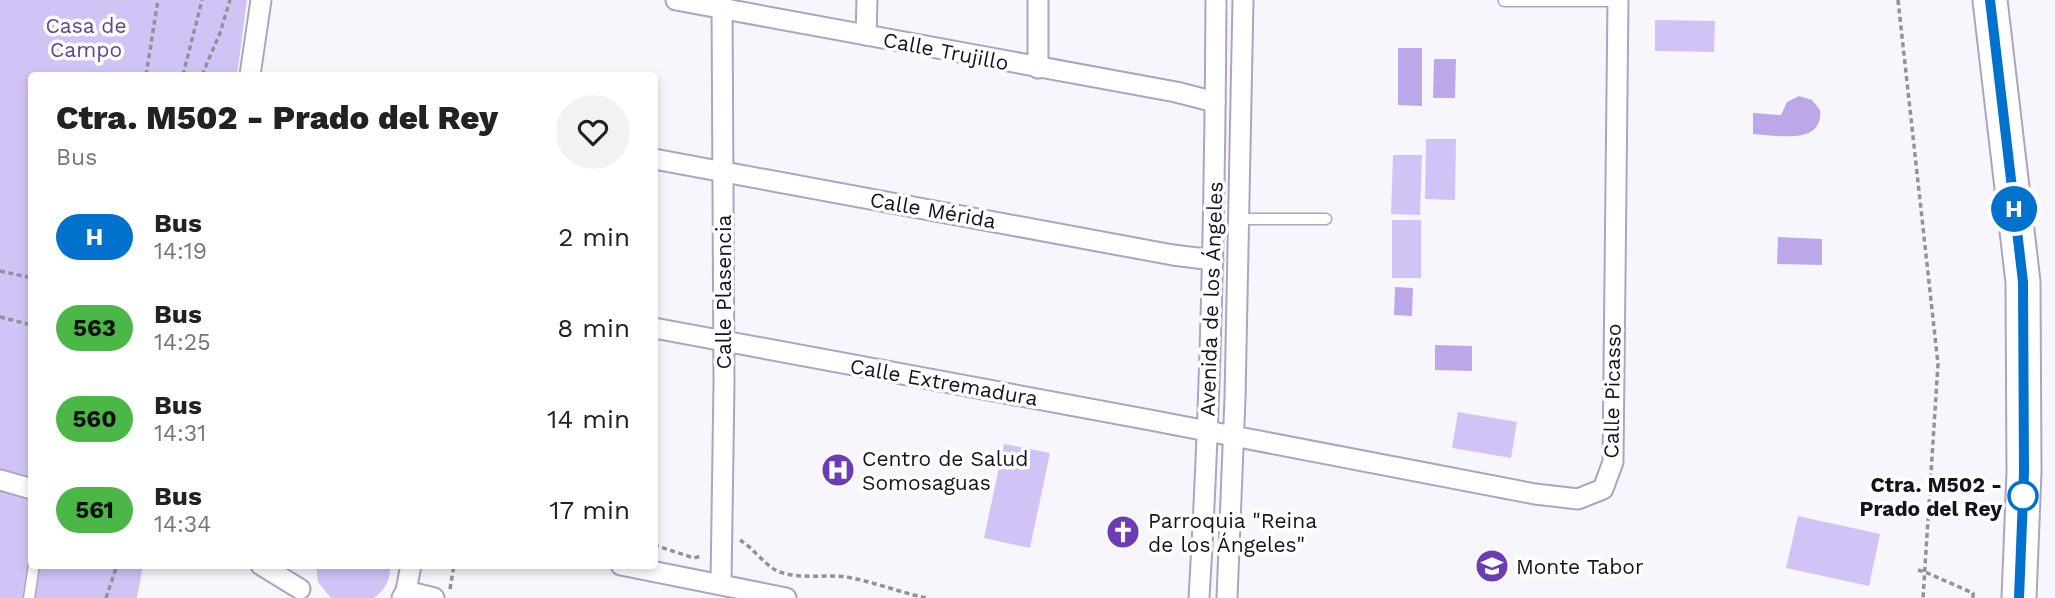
<!DOCTYPE html>
<meta charset="utf-8">
<style>
body{margin:0;font-family:"Work Sans",sans-serif;background:#f2f2f2;color:#222;height:100vh;display:flex;flex-direction:column;font-size:26px;white-space:nowrap}
*{box-sizing:border-box;margin:0}
p{font-size:23px;color:#767676}
.icon{flex:none;width:38px;height:38px;fill:none;stroke:currentColor;stroke-width:2;stroke-linecap:round;stroke-linejoin:round}
.map{position:relative;flex:1;overflow:hidden}
.sheet{position:absolute;left:28px;top:72px;width:630px;height:497px;display:flex;flex-direction:column;background:#fff;border-radius:7px;box-shadow:0 4px 10px #0003}
.sheet>*{flex:none}
.badge{padding:0 14px;border-radius:23px;font-size:24px;line-height:46px}
.map>.badge{position:absolute;translate:-50% -50%;box-shadow:0 0 0 4px #fff}
.round{display:grid;place-items:center;flex:none;width:74px;height:74px;border-radius:37px;background:#f2f2f2}
.headline{display:flex;align-items:center;justify-content:space-between;height:119px;padding:0 28px}
h1{font-size:33px;font-weight:800;line-height:52px}
ul{padding:0;list-style:none}
li{display:flex;align-items:center;gap:21px;height:91px;padding:0 28px}
li div{flex:1}
li b{display:block;font-size:26px}
li em{font-style:normal}
li .badge{min-width:77px;font-weight:700;text-align:center}
.map>svg:first-child{display:block}
.green{fill:#d1c3f6}
.water{fill:#bca8e9}
.lines{fill:none;stroke-linecap:round;stroke-linejoin:round}
.service-casing{stroke:#ada4c3;stroke-width:13}
.minor-casing{stroke:#ada4c3;stroke-width:23}
.trunk-casing{stroke:#ada4c3;stroke-width:37}
.path{stroke:#94919a;stroke-width:3.5;stroke-dasharray:5 3.5;stroke-linecap:butt}
.service{stroke:#fff;stroke-width:10}
.minor{stroke:#fff;stroke-width:19}
.trunk{stroke:#fff;stroke-width:33}
.line-casing{stroke:#fff;stroke-width:16}
.line{stroke:#0072ce;stroke-width:10}
.stop-dot{fill:#fff;stroke:#0072ce;stroke-width:3.5}
.labels{text-anchor:middle;dominant-baseline:central;stroke-width:7;stroke-linejoin:round;paint-order:stroke}
.park-label{font-size:21px;fill:#604491;stroke:#fff}
.street-label{font-size:21px;fill:#17131e;stroke:#fff}
.poi-label{font-size:21px;fill:#17131e;stroke:#fff;text-anchor:start}
.stop-label{font-size:21px;font-weight:bold;fill:#17131e;stroke:#fff;text-anchor:end}
</style>
<div class="map">
<svg width="2055" height="598" viewBox="0 0 2055 598">
<rect width="100%" height="100%" fill="#f8f6fd"/>
<g class="green">
<path d="M0 0H247L237 75H32V565H143L137 598H0Z"/>
<path d="M1655 20 1715 21 1714 52 1655 51Z"/>
<path d="M1426 139H1456L1455 200 1425 199Z"/>
<path d="M1393 155H1422L1420 215 1391 214Z"/>
<rect x="1392" y="220" width="29" height="58"/>
<path d="M1458 412 1517 422 1511 458 1452 448Z"/>
<path d="M1004 444 1050 453 1030 548 984 538Z"/>
<path d="M1798 516 1880 534 1869 586 1786 568Z"/>
<path d="M316 565H390C391 579 385 590 374 598H331L318 582Z"/>
</g>
<g class="water">
<path d="M1398 48H1422V106L1398 105Z"/>
<path d="M1434 59H1456L1455 98H1433Z"/>
<path d="M1799 96 1812 100 1820 110C1824 146 1776 135 1753 134V113L1781 115 1787 102Z"/>
<path d="M1778 237 1822 239V265L1777 264Z"/>
<path d="M1395 287 1413 288 1412 316 1394 315Z"/>
<path d="M1435 345 1472 346V371L1435 370Z"/>
</g>
<g class="lines">
<defs>
<g id="service">
<path d="M1504 1H1618"/>
<path d="M1239 219H1326"/>
<path d="M29 598 34 565"/>
</g>
<g id="minor">
<path d="M676 0 1176 92 1215 102"/>
<path d="M1038 0V68"/>
<path d="M866 35 867 0"/>
<path d="M250 75 261 0"/>
<path d="M654 159 1173 255 1213 260"/>
<path d="M654 328 1150 420 1535 494 1578 499 1603 489 1613 462 1618 0"/>
<path d="M0 480 32 489"/>
<path d="M261 565 300 589"/>
<path d="M621 565 786 598"/>
<path d="M721 584 724 383 722 0"/>
<path d="M406 591 434 598"/>
<path d="M402 598 406 591 411 565"/>
<path d="M1199 598C1211 399 1215 199 1216 0"/>
<path d="M1227 598 1235 398 1243 0"/>
</g>
<path id="trunk" d="M1990 0 2023 282 2024 472 2019 598"/>
</defs>
<use href="#service" class="service-casing"/>
<use href="#minor" class="minor-casing"/>
<use href="#trunk" class="trunk-casing"/>
<g class="path">
<path d="M1898 0 1938 364 1923 598"/>
<path d="M146 75 158 0"/>
<path d="M183 75 202 0"/>
<path d="M202 75 220 33 230 0"/>
<path d="M0 271 32 278"/>
<path d="M0 317 32 325"/>
<path d="M740 540C753 548 764 564 777 571 800 580 824 574 847 577 874 582 899 592 926 598"/>
<path d="M654 545 694 558 701 556"/>
<path d="M1918 570 1925 572 1973 593V598"/>
<path d="M450 589 454 565"/>
<path d="M106 598 117 565"/>
</g>
<use href="#service" class="service"/>
<use href="#minor" class="minor"/>
<use href="#trunk" class="trunk"/>
</g>
<g class="lines">
<defs>
<path id="line" d="M1990 0 2023 282 2024 472 2019 598"/>
</defs>
<use href="#line" class="line-casing"/>
<use href="#line" class="line"/>
</g>
<defs>
<symbol id="hospital-disc" viewBox="-11 -11 22 22"><circle r="9.5" fill="#6d3bb3" stroke="#fff"/><path d="M-5-5h3v3.5h4V-5h3V5h-3V1.5h-4V5h-3Z" fill="#fff"/></symbol>
<symbol id="church-disc" viewBox="-11 -11 22 22"><circle r="9.5" fill="#6d3bb3" stroke="#fff"/><path d="M-1.2-6h2.4v3.5h3.3v2.4h-3.3V6h-2.4V-.1h-3.3v-2.4h3.3Z" fill="#fff"/></symbol>
<symbol id="school-disc" viewBox="-11 -11 22 22"><circle r="9.5" fill="#6d3bb3" stroke="#fff"/><path d="M0-5L7-2L0 1L-7-2ZM-4 1L0 2.5L4 1V4Q0 6-4 4Z" fill="#fff"/></symbol>
</defs>
<g fill-rule="evenodd">
<use href="#hospital-disc" x="819" y="451" width="38" height="38"/>
<use href="#church-disc" x="1104" y="513" width="38" height="38"/>
<use href="#school-disc" x="1473" y="547" width="38" height="38"/>
</g>
<circle class="stop-dot" cx="2023" cy="496" r="14"/>
<g class="labels">
<g class="park-label">
<text x="86" y="25">Casa de<tspan x="86" dy="24">Campo</tspan></text>
</g>
<g class="street-label">
<text transform="translate(946 51) rotate(11)">Calle Trujillo</text>
<text transform="translate(933 210) rotate(10)">Calle Mérida</text>
<text transform="translate(723 292) rotate(-90)">Calle Plasencia</text>
<text transform="translate(1211 299) rotate(-88)">Avenida de los Ángeles</text>
<text transform="translate(944 382) rotate(10)">Calle Extremadura</text>
<text transform="translate(1612 391) rotate(-89)">Calle Picasso</text>
</g>
<g class="poi-label">
<text x="862" y="458">Centro de Salud<tspan x="862" dy="24">Somosaguas</tspan></text>
<text x="1148" y="520">Parroquia "Reina<tspan x="1148" dy="24">de los Ángeles"</tspan></text>
<text x="1516" y="566">Monte Tabor</text>
</g>
<g class="stop-label">
<text x="2002" y="484">Ctra. M502 -<tspan x="2002" dy="24">Prado del Rey</tspan></text>
</g>
</g>
</svg>
<b class="badge" style="left:2014px;top:209px;background:#0072ce;color:#fff">H</b>
<section class="sheet">
<div class="headline"><div><h1>Ctra. M502 - Prado del Rey</h1><p>Bus</p></div><a class="round"><svg class="icon" aria-label="heart" viewBox="0 0 24 24"><path d="M12 20l-8-8c-3-5 5-10 8-4 3-6 11-1 8 4z"/></svg></a></div>
<ul>
<li><span class="badge" style="background:#0072ce;color:#fff">H</span><div><b>Bus</b><p>14:19</p></div><em>2 min</em></li>
<li><span class="badge" style="background:#4ab747;color:#111">563</span><div><b>Bus</b><p>14:25</p></div><em>8 min</em></li>
<li><span class="badge" style="background:#4ab747;color:#111">560</span><div><b>Bus</b><p>14:31</p></div><em>14 min</em></li>
<li><span class="badge" style="background:#4ab747;color:#111">561</span><div><b>Bus</b><p>14:34</p></div><em>17 min</em></li>
</ul>
</section>
</div>
